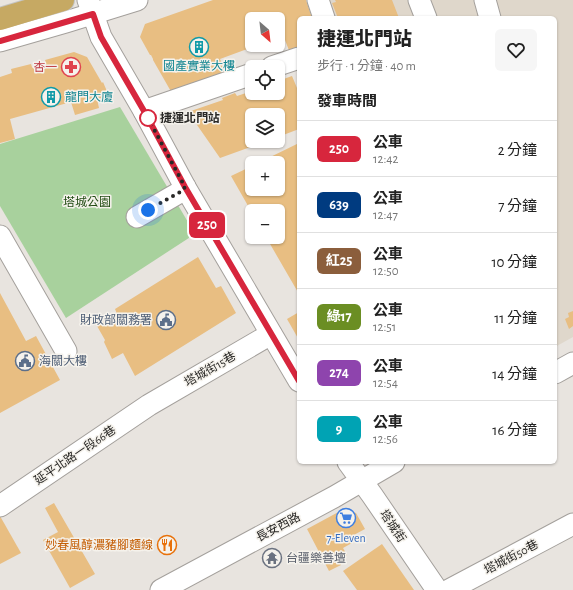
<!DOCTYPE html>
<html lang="zh-TW">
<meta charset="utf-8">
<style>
body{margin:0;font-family:"Alegreya Sans","Noto Sans TC",sans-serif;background:#f6f6f6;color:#222;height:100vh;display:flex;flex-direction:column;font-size:15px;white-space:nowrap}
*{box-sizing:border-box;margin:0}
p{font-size:13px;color:#767676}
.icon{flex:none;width:22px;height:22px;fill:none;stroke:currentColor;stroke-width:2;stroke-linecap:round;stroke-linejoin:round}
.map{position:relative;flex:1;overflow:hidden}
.panel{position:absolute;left:297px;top:16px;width:260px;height:448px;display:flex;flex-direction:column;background:#fff;border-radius:6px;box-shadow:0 1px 3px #0004}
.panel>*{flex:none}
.badge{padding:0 8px;border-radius:6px;font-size:14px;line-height:26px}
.needle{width:26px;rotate:152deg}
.tools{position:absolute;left:245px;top:12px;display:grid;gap:8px}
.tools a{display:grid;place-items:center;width:40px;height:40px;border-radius:6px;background:#fff;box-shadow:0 1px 3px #0004;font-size:20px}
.you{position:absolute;width:20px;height:20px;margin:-10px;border:3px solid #fff;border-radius:50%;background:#1a73e8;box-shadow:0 0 0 6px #1a73e833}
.map>.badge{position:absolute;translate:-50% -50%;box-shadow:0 0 0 2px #fff}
h2{padding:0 20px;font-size:15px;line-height:36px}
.round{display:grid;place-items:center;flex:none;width:42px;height:42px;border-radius:6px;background:#f6f6f6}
.summary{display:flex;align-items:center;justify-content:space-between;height:68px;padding:0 20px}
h1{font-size:19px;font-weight:800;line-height:30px}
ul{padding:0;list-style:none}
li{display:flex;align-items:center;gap:12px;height:56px;padding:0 20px;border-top:1px solid #e0e0e0}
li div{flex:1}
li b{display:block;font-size:15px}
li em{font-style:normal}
li .badge{min-width:44px;font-weight:700;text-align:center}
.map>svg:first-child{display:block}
.built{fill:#dfd7cb}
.green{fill:#a8d19d}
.building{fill:#e8be82}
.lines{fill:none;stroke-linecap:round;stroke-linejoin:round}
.minor-casing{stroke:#a4a09c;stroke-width:23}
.highway-casing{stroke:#c3c3c2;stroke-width:24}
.minor{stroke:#fff;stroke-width:21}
.highway{stroke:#c6a963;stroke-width:22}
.line-casing{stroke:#fff;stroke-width:9}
.line{stroke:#d7263d;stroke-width:6}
.walk{stroke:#292826;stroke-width:4;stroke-dasharray:0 7.2}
.stop-dot{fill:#fff;stroke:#d7263d;stroke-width:2}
.labels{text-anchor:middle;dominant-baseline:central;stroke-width:3;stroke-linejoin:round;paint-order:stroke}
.culture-label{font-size:12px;fill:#0d838f;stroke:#f5f2ec}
.health-label{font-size:12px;fill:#be3a42;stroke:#f5f2ec;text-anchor:end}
.stop-label{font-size:12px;font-weight:bold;fill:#292826;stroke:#f5f2ec;text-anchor:start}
.park-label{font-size:12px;fill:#214b13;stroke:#f5f2ec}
.service-label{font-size:12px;fill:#4e5e75;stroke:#f5f2ec;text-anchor:end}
.street-label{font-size:12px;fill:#292826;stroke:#f5f2ec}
.shop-label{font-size:12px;fill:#366cbe;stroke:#f5f2ec}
.food-label{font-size:12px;fill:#c56008;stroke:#f5f2ec;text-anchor:end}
.worship-label{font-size:12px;fill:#5b616d;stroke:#f5f2ec;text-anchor:start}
</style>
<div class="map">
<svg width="573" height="590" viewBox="0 0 573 590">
<rect width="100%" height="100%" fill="#e8e4df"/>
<path class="built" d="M329 0H573V337L555 347V18H336Z"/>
<path class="green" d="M120 107 195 234 66 318 0 206V144Z"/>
<g class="building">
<path d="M213 0H306L312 18H299V50L290 53 285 40 278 43V19H252V45H271L260 49 258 45 220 59 227 76 173 95 153 60V59L151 55H150L140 37 145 24Z"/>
<path d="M335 0H392L399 18H338L332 3 336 2Z"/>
<path d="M74 52 87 57 102 83 103 82 109 96 97 99 99 108 75 115 71 102 10 119 15 139 0 143V77L12 73 11 69 31 64 32 67 46 63 45 60Z"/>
<path d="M292 76 297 88 299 87V129L278 137V115H252V141H267L220 158 188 112 223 100 222 98 235 93 237 96 252 91V93H278V81Z"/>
<path d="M299 143V294L266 237H278V211H251L231 176 252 166V189H278V163H258Z"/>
<path d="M198 257 216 288 221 286 236 313 135 376 123 353 112 359 104 342 105 340 97 326 117 314 115 309Z"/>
<path d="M0 293 26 341 36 336 60 380 0 413Z"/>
<path d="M573 311V326L569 329 565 319 569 317 568 313Z"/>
<path d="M299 312V340L287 319Z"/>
<path d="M54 503 95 574 70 588 43 540 58 532 45 508Z"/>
<path d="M344 509 356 513 365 529 350 537 352 543 343 548 347 555 339 559 341 565 329 571 307 529Z"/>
<path d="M0 516 21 553 0 564Z"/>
<path d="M382 544 414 590H357L343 571Z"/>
</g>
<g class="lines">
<defs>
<g id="minor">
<path d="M88 0 101 37 144 111 185 187 299 381"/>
<path d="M318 0 324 18"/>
<path d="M419 0 426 18"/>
<path d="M485 0 490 18"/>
<path d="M0 41 66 22 137 0"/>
<path d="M272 67 299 58"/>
<path d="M144 111 252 74"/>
<path d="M137 217 182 191 185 187"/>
<path d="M0 236 66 351"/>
<path d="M555 373 573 363"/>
<path d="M348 462 372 495 437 590"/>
<path d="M0 506 149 405 271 334"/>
<path d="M161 590 334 497 394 462"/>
<path d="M449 590 573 524"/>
</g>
<path id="highway" d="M0 19 63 0"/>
</defs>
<use href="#minor" class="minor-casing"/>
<use href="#highway" class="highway-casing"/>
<use href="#minor" class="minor"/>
<use href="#highway" class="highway"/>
</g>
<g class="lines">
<defs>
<path id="line" d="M0 41 93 14 101 37 144 111 185 187 299 381"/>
</defs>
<use href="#line" class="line-casing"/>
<use href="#line" class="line"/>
<path class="walk" d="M148 118 185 187 182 191 148 210"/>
</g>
<defs>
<symbol id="building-ring" viewBox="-11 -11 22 22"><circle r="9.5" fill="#f5f2ec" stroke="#0f9aa8" stroke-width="1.5"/><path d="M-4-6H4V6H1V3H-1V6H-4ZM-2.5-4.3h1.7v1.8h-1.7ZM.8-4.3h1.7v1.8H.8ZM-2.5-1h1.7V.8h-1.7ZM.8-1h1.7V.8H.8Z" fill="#0f9aa8"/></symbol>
<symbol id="pharmacy-ring" viewBox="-11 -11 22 22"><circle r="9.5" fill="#f5f2ec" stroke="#e0444e" stroke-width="1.5"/><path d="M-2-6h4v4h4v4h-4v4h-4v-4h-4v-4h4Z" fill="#e0444e"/></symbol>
<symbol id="civic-ring" viewBox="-11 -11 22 22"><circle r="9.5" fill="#f5f2ec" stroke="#5c6f8a" stroke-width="1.5"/><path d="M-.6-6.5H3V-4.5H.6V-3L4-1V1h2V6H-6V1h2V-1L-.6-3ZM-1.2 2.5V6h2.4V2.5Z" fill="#5c6f8a"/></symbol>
<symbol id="supermarket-ring" viewBox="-11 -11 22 22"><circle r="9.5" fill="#f5f2ec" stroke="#3f7fe0" stroke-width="1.5"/><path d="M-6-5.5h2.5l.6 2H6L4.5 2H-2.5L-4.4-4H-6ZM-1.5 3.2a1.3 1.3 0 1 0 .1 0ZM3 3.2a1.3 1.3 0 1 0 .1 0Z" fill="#3f7fe0"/></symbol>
<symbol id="restaurant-ring" viewBox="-11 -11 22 22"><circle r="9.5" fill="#f5f2ec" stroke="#e8710a" stroke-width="1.5"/><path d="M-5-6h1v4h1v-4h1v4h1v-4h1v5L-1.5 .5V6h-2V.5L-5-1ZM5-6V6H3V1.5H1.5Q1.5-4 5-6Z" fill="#e8710a"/></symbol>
<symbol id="temple-ring" viewBox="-11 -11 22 22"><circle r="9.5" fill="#f5f2ec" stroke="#6b7280" stroke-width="1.5"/><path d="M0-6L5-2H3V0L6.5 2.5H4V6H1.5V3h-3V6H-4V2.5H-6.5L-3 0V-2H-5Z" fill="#6b7280"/></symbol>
</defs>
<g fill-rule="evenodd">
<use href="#building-ring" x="188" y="36" width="22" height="22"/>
<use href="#pharmacy-ring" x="60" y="56" width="22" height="22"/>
<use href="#building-ring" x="40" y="86" width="22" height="22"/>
<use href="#civic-ring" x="155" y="309" width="22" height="22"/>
<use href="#civic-ring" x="14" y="350" width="22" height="22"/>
<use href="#supermarket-ring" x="335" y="507" width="22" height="22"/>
<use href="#restaurant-ring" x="156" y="534" width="22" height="22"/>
<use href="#temple-ring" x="261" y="547" width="22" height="22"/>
</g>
<circle class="stop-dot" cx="148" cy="118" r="8"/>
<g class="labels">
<g class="culture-label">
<text x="199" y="66">國產實業大樓</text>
<text x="65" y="97" text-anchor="start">龍門大廈</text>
</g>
<g class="health-label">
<text x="57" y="67">杏一</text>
</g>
<g class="stop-label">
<text x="160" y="118">捷運北門站</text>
</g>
<g class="park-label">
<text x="87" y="202">塔城公園</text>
</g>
<g class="service-label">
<text x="152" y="320">財政部關務署</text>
<text x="39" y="361" text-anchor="start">海關大樓</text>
</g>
<g class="street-label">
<text transform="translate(210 369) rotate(-30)">塔城街15巷</text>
<text transform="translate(75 455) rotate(-34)">延平北路一段66巷</text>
<text transform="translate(393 526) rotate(56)">塔城街</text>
<text transform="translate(278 527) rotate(-28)">長安西路</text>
<text transform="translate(511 557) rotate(-28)">塔城街50巷</text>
</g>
<g class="shop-label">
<text x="346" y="538">7-Eleven</text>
</g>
<g class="food-label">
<text x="153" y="545">妙春風醇濃豬腳麵線</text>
</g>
<g class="worship-label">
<text x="286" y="558">台疆樂善壇</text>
</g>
</g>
</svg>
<div class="tools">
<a><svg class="needle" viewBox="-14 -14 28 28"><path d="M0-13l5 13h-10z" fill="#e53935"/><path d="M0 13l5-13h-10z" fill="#767676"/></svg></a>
<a><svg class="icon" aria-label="locate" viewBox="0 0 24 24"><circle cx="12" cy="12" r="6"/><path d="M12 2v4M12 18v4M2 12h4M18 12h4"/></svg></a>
<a><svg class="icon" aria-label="layers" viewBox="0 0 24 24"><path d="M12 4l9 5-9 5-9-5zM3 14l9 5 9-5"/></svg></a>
<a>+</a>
<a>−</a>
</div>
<div class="you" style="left:148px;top:210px"></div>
<b class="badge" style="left:207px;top:225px;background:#d7263d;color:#fff">250</b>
<section class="panel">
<div class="summary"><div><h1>捷運北門站</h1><p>步行 · 1 分鐘 · 40 m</p></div><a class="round"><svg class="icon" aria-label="heart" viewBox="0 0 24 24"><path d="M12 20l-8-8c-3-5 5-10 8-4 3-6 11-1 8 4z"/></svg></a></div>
<h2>發車時間</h2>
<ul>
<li><span class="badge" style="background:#d7263d;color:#fff">250</span><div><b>公車</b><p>12:42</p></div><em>2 分鐘</em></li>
<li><span class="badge" style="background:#003b80;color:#fff">639</span><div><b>公車</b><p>12:47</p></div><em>7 分鐘</em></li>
<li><span class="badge" style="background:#8b5e3c;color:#fff">紅25</span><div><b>公車</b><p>12:50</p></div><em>10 分鐘</em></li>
<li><span class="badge" style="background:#6b8e23;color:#fff">綠17</span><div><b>公車</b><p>12:51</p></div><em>11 分鐘</em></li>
<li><span class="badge" style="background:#8e44ad;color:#fff">274</span><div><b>公車</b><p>12:54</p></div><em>14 分鐘</em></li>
<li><span class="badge" style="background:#00a3b4;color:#fff">9</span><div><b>公車</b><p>12:56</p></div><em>16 分鐘</em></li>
</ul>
</section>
</div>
